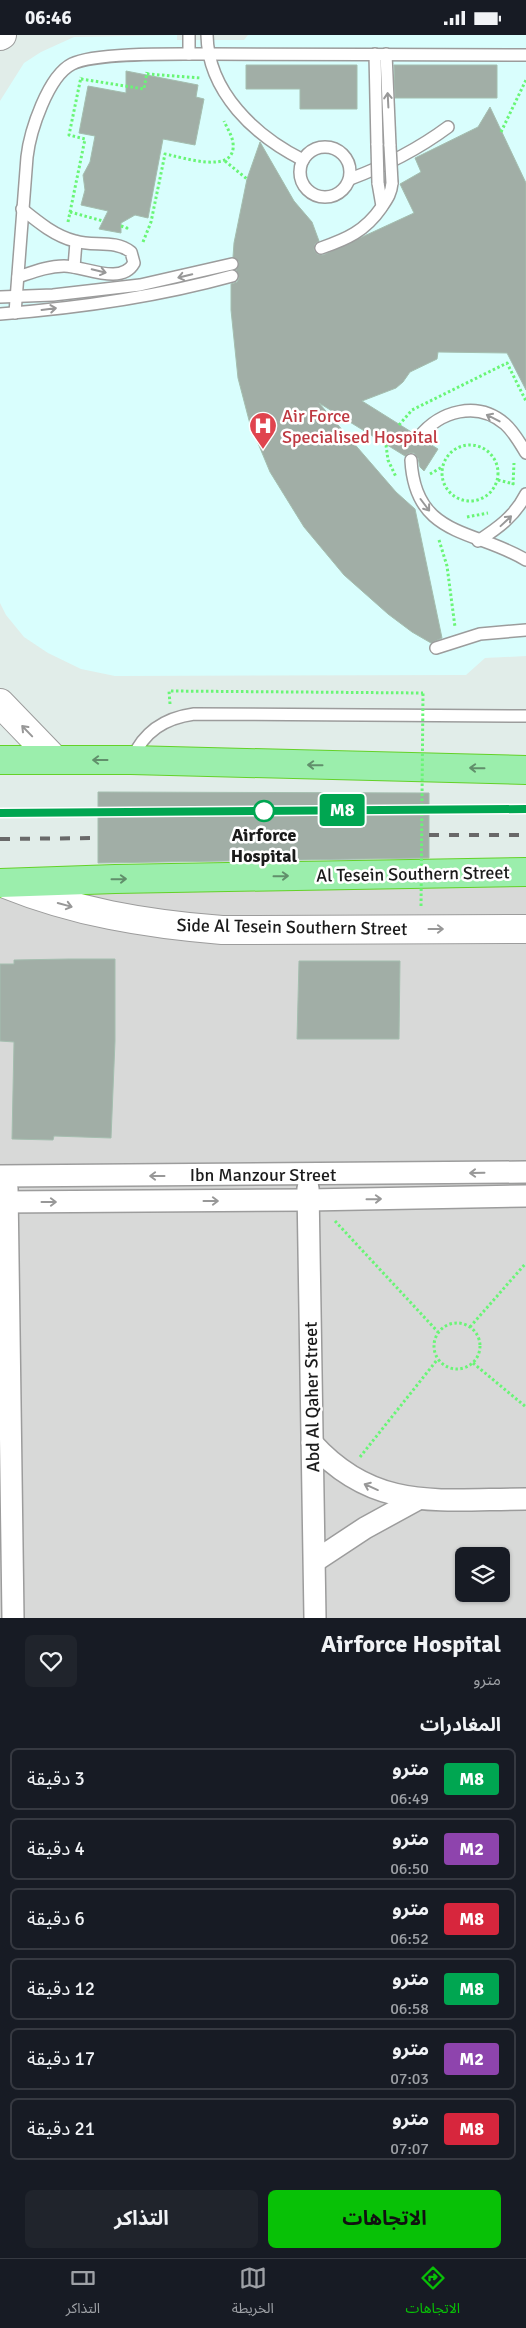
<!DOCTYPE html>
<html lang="ar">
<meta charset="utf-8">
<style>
body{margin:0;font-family:Signika,"Noto Sans Arabic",sans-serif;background:#20242c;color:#f1f3f6;direction:rtl;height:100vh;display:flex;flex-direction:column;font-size:19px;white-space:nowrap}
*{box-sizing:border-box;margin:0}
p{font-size:16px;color:#9ea1a6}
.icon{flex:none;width:28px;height:28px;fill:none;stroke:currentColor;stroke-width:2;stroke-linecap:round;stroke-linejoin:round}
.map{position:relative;height:1583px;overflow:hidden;direction:ltr}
.panel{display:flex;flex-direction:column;background:#171b24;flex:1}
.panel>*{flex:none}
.badge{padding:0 10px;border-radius:4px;font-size:18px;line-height:32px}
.controls{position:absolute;left:455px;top:1512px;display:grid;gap:10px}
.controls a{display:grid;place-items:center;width:55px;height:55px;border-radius:8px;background:#171b24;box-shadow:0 1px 4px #0004;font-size:25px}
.map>.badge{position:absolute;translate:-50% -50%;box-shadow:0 0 0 2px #fff}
h2{padding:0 25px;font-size:19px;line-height:45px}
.round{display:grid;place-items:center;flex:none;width:52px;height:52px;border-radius:8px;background:#20242c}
.overview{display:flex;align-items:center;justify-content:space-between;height:85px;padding:0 25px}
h1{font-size:24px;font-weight:700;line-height:38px}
.button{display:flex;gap:10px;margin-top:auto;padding:10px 25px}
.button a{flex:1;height:58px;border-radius:8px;background:#08c106;color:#111;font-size:20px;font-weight:700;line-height:58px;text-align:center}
.button a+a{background:#20242c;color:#f1f3f6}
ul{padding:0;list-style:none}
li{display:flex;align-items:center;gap:15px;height:62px;margin:0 10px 8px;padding:0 15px;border:2px solid #363941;border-radius:8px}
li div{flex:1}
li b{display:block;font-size:19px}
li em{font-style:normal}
li .badge{min-width:55px;font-weight:700;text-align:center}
.status{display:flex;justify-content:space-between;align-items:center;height:35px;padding:0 25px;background:#171b24;direction:ltr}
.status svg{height:14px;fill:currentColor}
.tabs{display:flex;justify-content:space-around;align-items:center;height:70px;border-top:1px solid #363941;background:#171b24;font-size:14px;color:#9ea1a6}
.tabs a{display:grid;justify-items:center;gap:2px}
.tabs .current{color:#08c106}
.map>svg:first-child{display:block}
.residential{fill:#d8d9d8;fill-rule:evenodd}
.education{fill:#d9fefd}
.building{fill:#a1aea6;stroke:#a4beaf}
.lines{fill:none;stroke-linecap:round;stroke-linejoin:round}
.service-casing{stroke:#9c9c9c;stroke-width:14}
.minor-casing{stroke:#9c9c9c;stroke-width:24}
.tertiary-casing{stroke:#9c9c9c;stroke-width:30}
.trunk-casing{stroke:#64d128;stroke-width:30}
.path{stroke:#69f576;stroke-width:3;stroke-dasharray:2.5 2.5;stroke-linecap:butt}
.service{stroke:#fff;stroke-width:11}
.minor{stroke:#fff;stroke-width:21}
.tertiary{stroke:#fff;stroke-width:28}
.trunk{stroke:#9beeac;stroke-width:28}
.rail{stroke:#696969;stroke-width:4;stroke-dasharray:10 10;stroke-linecap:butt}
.service-bridge-casing{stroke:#9c9c9c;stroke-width:14;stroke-linecap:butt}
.path-bridge{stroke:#69f576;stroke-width:3;stroke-dasharray:2.5 2.5;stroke-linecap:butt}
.service-bridge{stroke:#fff;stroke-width:11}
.oneway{stroke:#989898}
.oneway2{stroke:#618f6b}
.line-casing{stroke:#fff;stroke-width:11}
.line{stroke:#00a651;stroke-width:8}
.stop-dot{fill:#fff;stroke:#00a651;stroke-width:2.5}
.labels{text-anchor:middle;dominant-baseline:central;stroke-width:5;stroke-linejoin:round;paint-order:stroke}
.health-label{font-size:18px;fill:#be3a42;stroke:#fff;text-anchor:start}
.stop-label{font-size:18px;font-weight:bold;fill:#1b1b1b;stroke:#fff}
.street-label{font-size:18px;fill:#1b1b1b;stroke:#fff}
</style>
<div class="status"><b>06:46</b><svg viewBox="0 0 49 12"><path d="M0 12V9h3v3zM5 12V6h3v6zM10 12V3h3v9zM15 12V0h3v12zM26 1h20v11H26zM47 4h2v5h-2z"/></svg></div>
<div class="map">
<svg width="526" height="1583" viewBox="0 0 526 1583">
<rect width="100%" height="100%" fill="#e1ede9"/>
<path class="residential" d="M526 839V1583H0V842ZM464 1521H501V1559H464Z"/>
<path class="education" d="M177 0V5H244L248 0H526V621L485 623 466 640 115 641 81 634 48 618 24 602 6 580 0 568V66L24 28 41 17 74 2Z"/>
<g class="building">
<path d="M246 30H357V74H300V54H246Z"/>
<path d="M394 30H497V63H395Z"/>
<path d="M126 36 198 50 196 62 204 64 195 110 163 104 148 183 135 180 121 188V198L99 194 108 176 81 170 85 155 83 140 90 127 95 101 79 98 88 51 126 58Z"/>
<path d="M490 72 526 148V355L507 318 438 317 437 324 410 337 403 347 396 353 362 366 413 398 412 404 414 408 421 409 425 406 438 414 424 436 420 432 418 423 414 418H409L405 421 319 368 396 457 415 474 442 603 431 608 412 597 388 579 344 540 304 492 270 437 250 389 238 343 231 275V249L237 247 239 243 236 235 239 227 233 222 234 208 247 144 260 107 294 166 312 187 319 206 315 209 314 215 317 219 323 220 414 178 400 149 421 137 415 123 478 92Z"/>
<path d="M98 757 429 758V823L98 828Z"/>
<path d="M69 924H115V1006L111 1103 54 1101 53 1105 12 1104 14 1007 0 1006V929H14V925Z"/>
<path d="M299 926H400L399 1004H297Z"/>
</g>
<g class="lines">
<defs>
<g id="service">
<path d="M189 0V19"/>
<path d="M207 0C208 57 255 101 303 125"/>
<path d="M375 19 377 110"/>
<path d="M386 19 390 111"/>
<circle cx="325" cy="137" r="25"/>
<path d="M350 144C385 131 417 115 448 92"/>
<path d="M378 148 382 171"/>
<path d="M321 213C347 204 365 196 381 173 387 164 391 159 392 148"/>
<path d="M74 232 76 207"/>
<path d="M18 242C33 237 48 231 64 231 84 231 121 251 134 228L131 217C114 204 94 212 75 206 55 201 38 187 22 174"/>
<path d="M0 262 53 260 140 250 232 229"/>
<path d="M15 278 27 122C30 96 48 41 72 29 95 17 179 19 208 19 314 19 420 20 526 20"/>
<path d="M0 279C78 273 156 262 232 241"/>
<path d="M419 402C440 376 477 365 505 389 514 397 520 408 526 418"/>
<path d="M411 425C415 503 475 494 526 525"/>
<path d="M478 506C498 493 515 481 526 459"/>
<path d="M436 613 480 599 526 595"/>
<path d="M132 724C144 696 165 683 194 679L526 681"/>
</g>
<g id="minor">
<path d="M0 1141 526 1137"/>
<path d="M7 1153 13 1583"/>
<path d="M308 1153 315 1583"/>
<path d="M0 1167 308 1165 526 1161"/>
<path d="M312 1408C375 1478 441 1464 526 1464"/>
<path d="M315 1526 365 1493 418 1464"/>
</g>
<g id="tertiary">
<path d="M0 1 2 0"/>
<path d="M0 668 55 725"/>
<path d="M3 848C74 877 146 889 222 895L526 894"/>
</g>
<g id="trunk">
<path d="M0 725H131L526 735"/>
<path d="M0 848 115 844 526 837"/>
</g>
</defs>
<use href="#service" class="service-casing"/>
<use href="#minor" class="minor-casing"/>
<use href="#tertiary" class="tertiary-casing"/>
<use href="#trunk" class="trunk-casing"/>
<g class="path">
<path d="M147 39 201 43"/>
<path d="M81 44 144 54 147 37"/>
<path d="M501 97 526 45"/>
<path d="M225 126 247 144"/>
<path d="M70 177 103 186"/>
<path d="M68 187 85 104 69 100 81 42"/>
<path d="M121 191 127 193 125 196"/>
<path d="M143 207 151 187 165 119C182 122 237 141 233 108 232 100 227 93 224 86"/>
<path d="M399 390 412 375 507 328 526 366"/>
<circle cx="470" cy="438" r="28"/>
<path d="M386 410 388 425 396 442"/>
<path d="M430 439 442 432"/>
<path d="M498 445 514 449"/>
<path d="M513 450 514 428"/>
<path d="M467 482 488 478"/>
<path d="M439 505 447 531 455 592"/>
<path d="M170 669 169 656 423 658"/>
<path d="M335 1186 438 1297"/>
<circle cx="457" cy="1311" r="23"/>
<path d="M470 1292 526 1228"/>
<path d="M473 1328 526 1372"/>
<path d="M360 1422 437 1325"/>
</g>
<use href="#service" class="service"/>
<use href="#minor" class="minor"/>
<use href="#tertiary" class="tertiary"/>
<use href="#trunk" class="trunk"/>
<g class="rail">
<path d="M429 775 526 774"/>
<path d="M0 778 98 777"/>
<path d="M429 800H526"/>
<path d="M0 804 98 803"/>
</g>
<defs>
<g id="service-bridge">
<path d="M377 110 378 148"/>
<path d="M390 111 392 148"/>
</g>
</defs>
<use href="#service-bridge" class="service-bridge-casing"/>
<path class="path-bridge" d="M421 871 423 658"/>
<use href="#service-bridge" class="service-bridge"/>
</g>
<defs><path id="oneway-shaft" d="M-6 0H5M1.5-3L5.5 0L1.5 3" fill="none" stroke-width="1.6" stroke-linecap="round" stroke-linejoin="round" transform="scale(1.25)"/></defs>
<g class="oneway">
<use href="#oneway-shaft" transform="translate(388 65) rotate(-93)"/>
<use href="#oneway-shaft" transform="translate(99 236) rotate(13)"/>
<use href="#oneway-shaft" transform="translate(185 241) rotate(166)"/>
<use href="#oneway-shaft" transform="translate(49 274) rotate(-7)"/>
<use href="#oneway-shaft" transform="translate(493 383) rotate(-153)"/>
<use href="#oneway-shaft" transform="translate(425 470) rotate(53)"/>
<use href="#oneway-shaft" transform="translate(506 486) rotate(-43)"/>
<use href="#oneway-shaft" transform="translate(27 696) rotate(-134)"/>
<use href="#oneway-shaft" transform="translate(65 870) rotate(15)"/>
<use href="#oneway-shaft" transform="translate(436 894)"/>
<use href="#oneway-shaft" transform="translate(477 1138) rotate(179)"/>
<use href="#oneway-shaft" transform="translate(157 1141) rotate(180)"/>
<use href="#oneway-shaft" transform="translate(374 1164) rotate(-1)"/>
<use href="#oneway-shaft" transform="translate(211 1166)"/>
<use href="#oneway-shaft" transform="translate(49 1167)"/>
<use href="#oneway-shaft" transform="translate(371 1452) rotate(-156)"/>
</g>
<g class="oneway2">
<use href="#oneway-shaft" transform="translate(100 725) rotate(-180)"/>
<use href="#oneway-shaft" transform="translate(315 730) rotate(-179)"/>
<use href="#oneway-shaft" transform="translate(477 733) rotate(-179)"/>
<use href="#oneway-shaft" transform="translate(281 841) rotate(-1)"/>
<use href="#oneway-shaft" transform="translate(119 844) rotate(-1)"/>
</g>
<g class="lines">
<defs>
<path id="line" d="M0 778 526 774"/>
</defs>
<use href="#line" class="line-casing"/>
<use href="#line" class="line"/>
</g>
<defs>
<symbol id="hospital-pin" viewBox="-11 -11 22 30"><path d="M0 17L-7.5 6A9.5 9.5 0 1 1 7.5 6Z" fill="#e0444e" stroke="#fff"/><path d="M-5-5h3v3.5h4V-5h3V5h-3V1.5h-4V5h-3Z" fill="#fff"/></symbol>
</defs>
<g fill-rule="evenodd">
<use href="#hospital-pin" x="247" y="375" width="32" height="43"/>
</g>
<circle class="stop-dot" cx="264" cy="776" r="10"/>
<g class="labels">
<g class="health-label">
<text x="282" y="381">Air Force<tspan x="282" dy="21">Specialised Hospital</tspan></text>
</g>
<g class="stop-label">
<text x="264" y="800">Airforce<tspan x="264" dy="21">Hospital</tspan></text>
</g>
<g class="street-label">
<text transform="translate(413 839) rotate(-1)">Al Tesein Southern Street</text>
<text transform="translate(292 892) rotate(1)">Side Al Tesein Southern Street</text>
<text x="263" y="1140">Ibn Manzour Street</text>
<text transform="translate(312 1362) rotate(-91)">Abd Al Qaher Street</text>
</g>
</g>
</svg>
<div class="controls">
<a><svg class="icon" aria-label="layers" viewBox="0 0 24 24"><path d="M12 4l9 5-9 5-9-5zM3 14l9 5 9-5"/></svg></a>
</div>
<b class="badge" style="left:342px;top:775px;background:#00a651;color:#fff">M8</b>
</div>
<section class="panel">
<div class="overview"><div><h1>Airforce Hospital</h1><p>مترو</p></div><a class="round"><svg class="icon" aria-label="heart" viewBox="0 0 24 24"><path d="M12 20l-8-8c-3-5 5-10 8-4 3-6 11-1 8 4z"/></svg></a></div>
<h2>المغادرات</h2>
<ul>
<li><span class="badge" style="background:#00a651;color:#fff">M8</span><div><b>مترو</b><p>06:49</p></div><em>3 دقيقة</em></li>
<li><span class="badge" style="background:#8e44ad;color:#fff">M2</span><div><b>مترو</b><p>06:50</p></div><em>4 دقيقة</em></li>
<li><span class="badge" style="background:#d7263d;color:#fff">M8</span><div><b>مترو</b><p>06:52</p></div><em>6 دقيقة</em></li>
<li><span class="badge" style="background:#00a651;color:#fff">M8</span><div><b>مترو</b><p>06:58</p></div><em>12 دقيقة</em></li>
<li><span class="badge" style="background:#8e44ad;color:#fff">M2</span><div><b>مترو</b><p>07:03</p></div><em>17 دقيقة</em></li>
<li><span class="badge" style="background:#d7263d;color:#fff">M8</span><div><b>مترو</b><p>07:07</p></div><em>21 دقيقة</em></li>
</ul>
<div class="button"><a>الاتجاهات</a><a>التذاكر</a></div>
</section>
<nav class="tabs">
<a class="current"><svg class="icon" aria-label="directions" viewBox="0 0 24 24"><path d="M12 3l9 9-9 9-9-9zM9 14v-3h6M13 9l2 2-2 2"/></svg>الاتجاهات</a>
<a><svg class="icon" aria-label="map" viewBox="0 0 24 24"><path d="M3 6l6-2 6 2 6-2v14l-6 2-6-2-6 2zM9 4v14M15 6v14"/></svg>الخريطة</a>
<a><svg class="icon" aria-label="tickets" viewBox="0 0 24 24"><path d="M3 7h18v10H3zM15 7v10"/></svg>التذاكر</a>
</nav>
